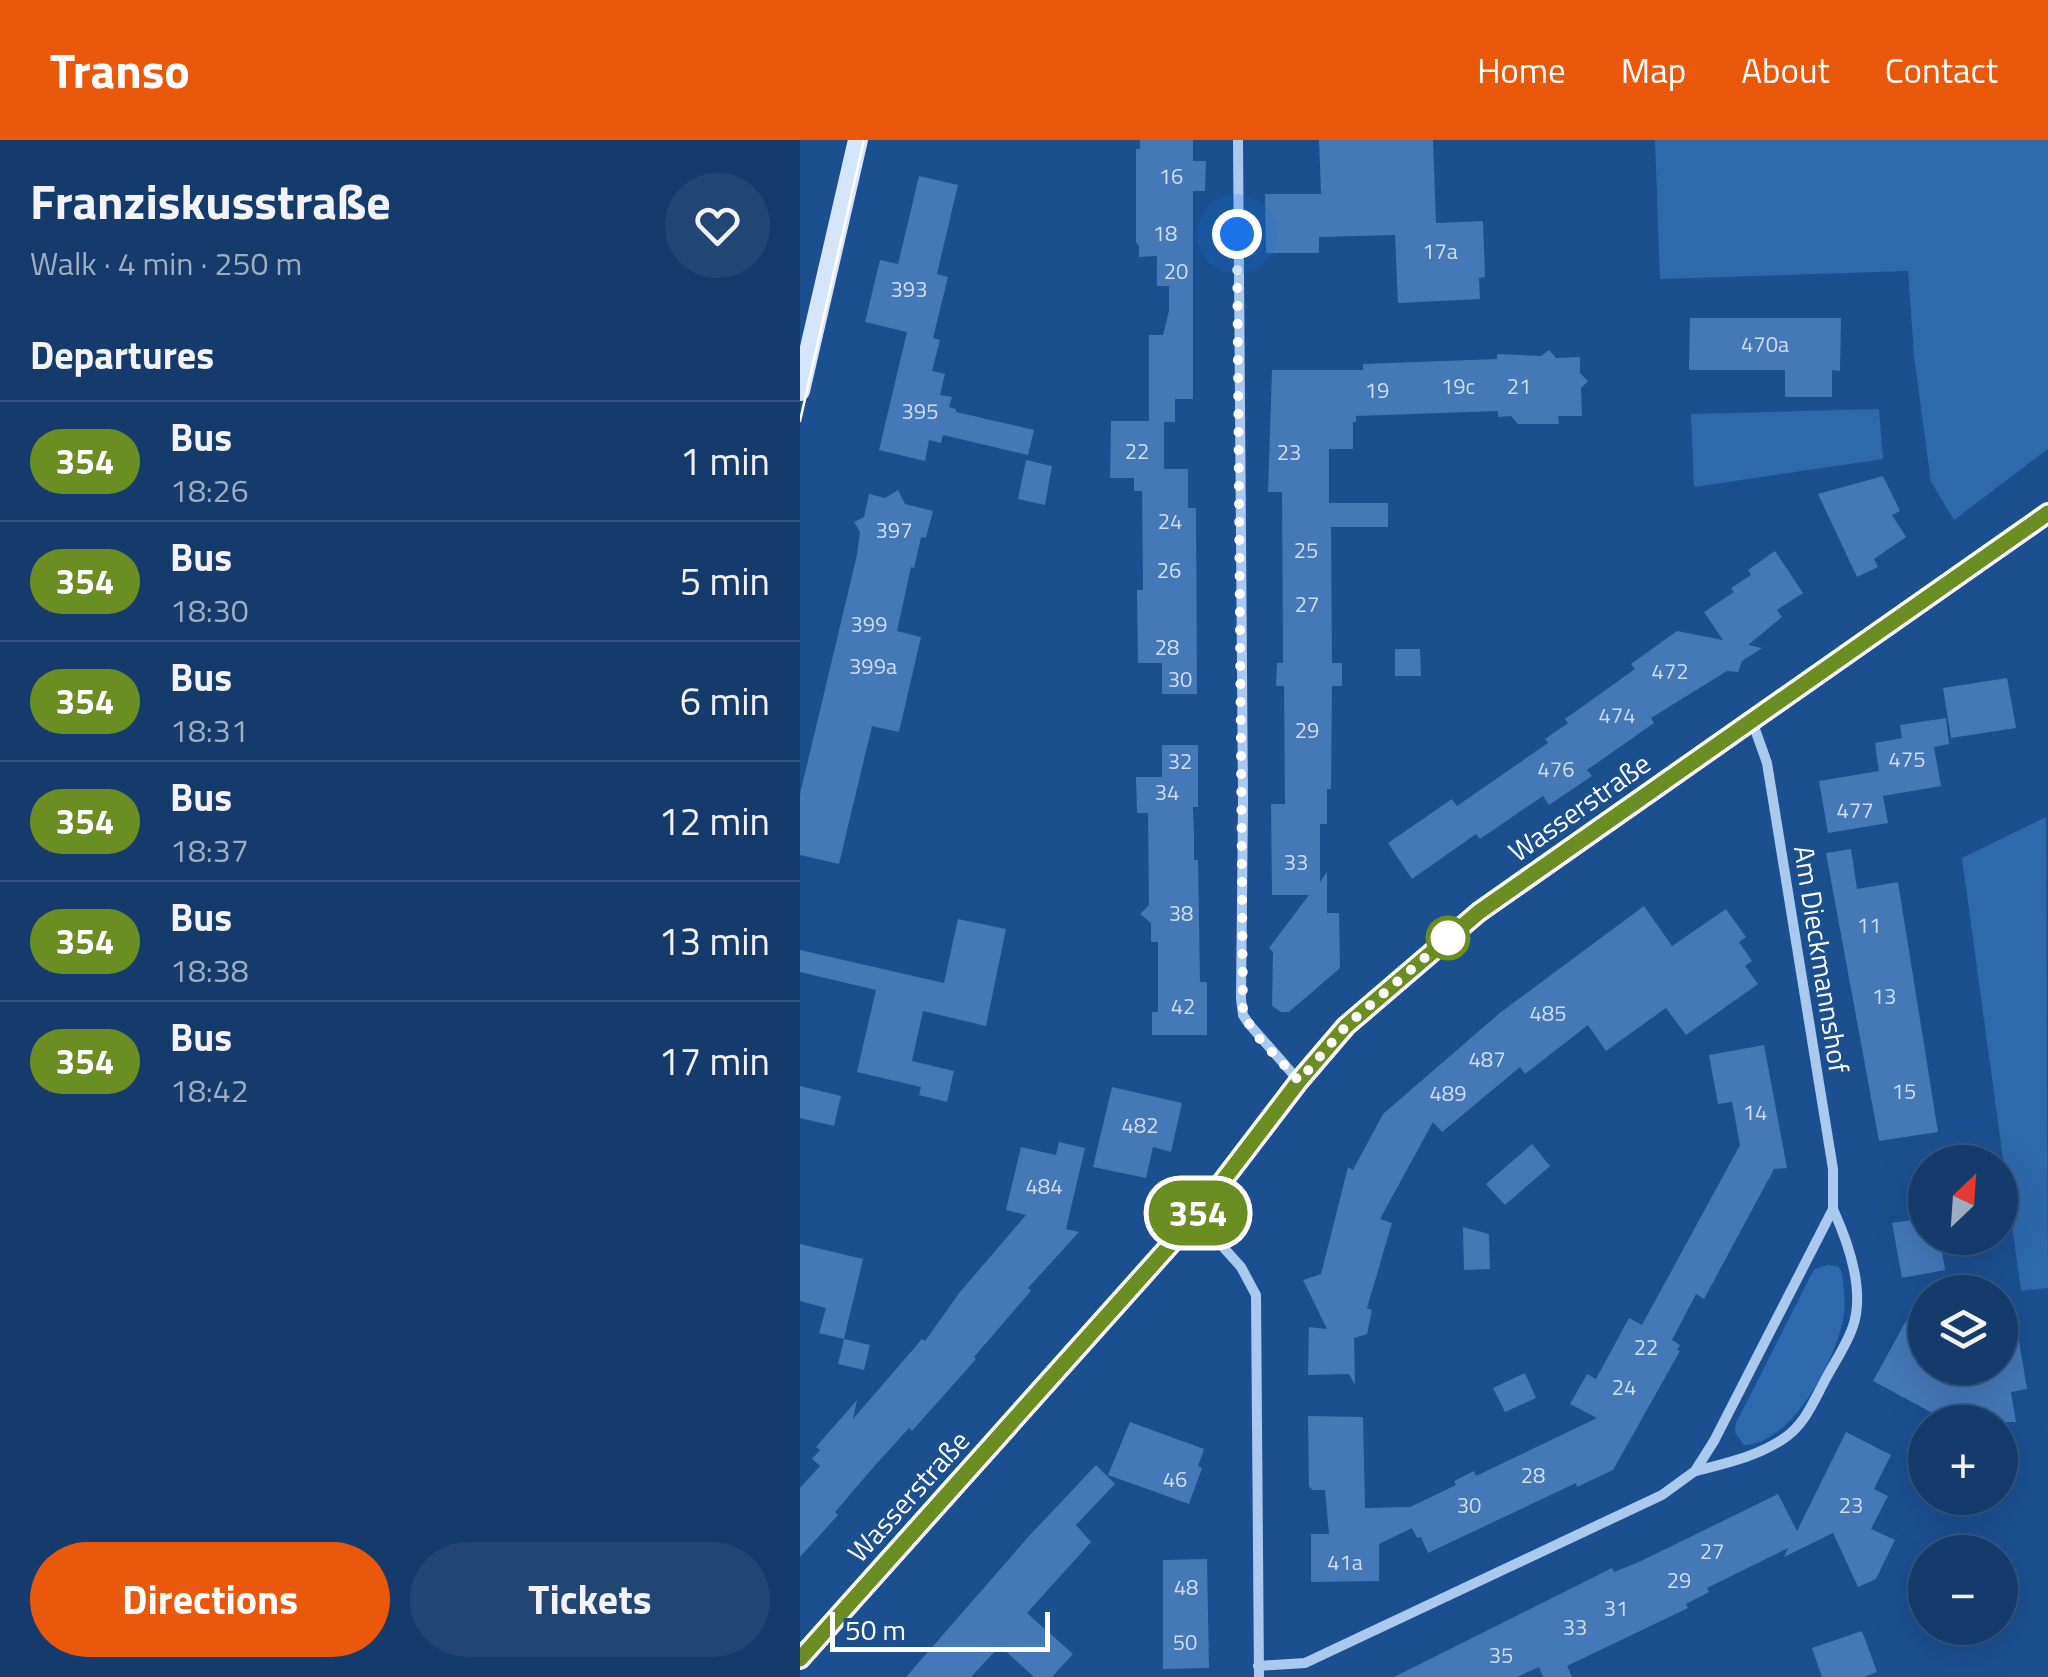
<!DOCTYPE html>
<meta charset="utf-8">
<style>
body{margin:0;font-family:"Titillium Web",sans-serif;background:#214673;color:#f1f3f6;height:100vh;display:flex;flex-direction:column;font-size:38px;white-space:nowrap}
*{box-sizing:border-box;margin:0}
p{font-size:32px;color:#9dadc1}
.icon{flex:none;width:55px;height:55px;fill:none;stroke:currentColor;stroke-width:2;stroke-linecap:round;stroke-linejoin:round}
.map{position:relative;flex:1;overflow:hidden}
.drawer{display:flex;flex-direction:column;background:#143b6b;width:800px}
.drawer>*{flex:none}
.badge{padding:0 20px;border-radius:32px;font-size:35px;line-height:65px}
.needle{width:65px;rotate:25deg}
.controls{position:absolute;left:1108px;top:1005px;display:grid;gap:20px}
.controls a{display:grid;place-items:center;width:110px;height:110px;border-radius:50%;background:#143b6b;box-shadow:0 10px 40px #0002,0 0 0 2px #33557e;font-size:50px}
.scale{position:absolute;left:30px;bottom:25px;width:220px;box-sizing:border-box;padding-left:10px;border:5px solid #fff;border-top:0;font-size:28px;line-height:35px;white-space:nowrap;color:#fff;-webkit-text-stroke:8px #1b4f8f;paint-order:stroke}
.you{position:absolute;width:50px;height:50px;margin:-25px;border:8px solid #fff;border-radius:50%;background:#1a73e8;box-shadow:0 0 0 15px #1a73e833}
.map>.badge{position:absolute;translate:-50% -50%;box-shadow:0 0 0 5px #fff}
h2{padding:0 30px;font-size:38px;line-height:90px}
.round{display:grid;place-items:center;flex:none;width:105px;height:105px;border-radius:52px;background:#214673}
.summary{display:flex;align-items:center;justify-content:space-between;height:170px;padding:0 30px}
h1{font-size:48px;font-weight:700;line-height:75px}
.action{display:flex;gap:20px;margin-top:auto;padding:20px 30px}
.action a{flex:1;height:115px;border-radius:60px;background:#ea580c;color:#fff;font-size:40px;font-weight:700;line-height:115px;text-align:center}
.action a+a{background:#214673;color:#f1f3f6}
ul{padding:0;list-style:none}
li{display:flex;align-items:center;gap:30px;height:120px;padding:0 30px;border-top:2px solid #33557e}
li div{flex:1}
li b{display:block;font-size:38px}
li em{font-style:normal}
li .badge{min-width:110px;font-weight:700;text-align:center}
header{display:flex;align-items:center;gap:60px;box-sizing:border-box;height:140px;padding:0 50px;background:#ea580c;color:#fff}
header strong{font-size:48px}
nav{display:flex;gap:55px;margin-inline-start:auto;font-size:35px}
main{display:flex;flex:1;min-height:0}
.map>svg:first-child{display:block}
.green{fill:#2e69ad}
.building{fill:#4478b7}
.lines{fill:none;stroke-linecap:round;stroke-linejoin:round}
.street{stroke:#a9c9ee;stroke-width:10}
.secondary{stroke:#d6e6fa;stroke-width:20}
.tram{stroke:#fff;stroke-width:2.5}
.line-casing{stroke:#fff;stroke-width:22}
.line{stroke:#6b8e23;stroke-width:15}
.walk{stroke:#fff;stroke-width:10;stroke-dasharray:0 18}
.stop-dot{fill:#fff;stroke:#6b8e23;stroke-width:5}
.labels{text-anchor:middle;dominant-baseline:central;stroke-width:8;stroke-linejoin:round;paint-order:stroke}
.number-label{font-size:22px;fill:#d0dded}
.street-label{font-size:28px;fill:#fff;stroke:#1b4f8f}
</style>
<header>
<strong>Transo</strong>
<nav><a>Home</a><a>Map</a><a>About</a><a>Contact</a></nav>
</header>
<main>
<section class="drawer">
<div class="summary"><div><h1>Franziskusstraße</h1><p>Walk · 4 min · 250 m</p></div><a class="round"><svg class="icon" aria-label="heart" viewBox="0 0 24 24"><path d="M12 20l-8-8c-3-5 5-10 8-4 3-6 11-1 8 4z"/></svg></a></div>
<h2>Departures</h2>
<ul>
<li><span class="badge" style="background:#6b8e23;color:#fff">354</span><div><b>Bus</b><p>18:26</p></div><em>1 min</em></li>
<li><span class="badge" style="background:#6b8e23;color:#fff">354</span><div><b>Bus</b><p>18:30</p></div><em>5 min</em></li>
<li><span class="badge" style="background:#6b8e23;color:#fff">354</span><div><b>Bus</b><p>18:31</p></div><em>6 min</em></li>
<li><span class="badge" style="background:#6b8e23;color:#fff">354</span><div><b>Bus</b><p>18:37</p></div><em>12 min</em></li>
<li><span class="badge" style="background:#6b8e23;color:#fff">354</span><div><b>Bus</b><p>18:38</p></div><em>13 min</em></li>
<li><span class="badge" style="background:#6b8e23;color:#fff">354</span><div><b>Bus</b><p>18:42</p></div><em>17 min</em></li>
</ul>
<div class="action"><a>Directions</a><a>Tickets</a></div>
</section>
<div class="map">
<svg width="1248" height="1537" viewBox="0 0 1248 1537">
<rect width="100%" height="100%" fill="#1b4f8f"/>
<g class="green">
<path d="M855 0H1248V309L1154 380 1131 342 1114 216 1108 131 860 139Z"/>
<path d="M1079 269 1083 319 894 347 891 274Z"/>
<path d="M1246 677 1248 1148 1221 1151 1162 718Z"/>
<path d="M1028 1125 1039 1127 1042 1133C1044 1148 1046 1165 1043 1180 1035 1221 992 1304 944 1305L935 1292 936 1283 1010 1137 1015 1129Z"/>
</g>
<g class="building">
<path d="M340 0H393V21H406L405 51H393V259H375V282H364V329H388V368H396L397 554H362V523H338L337 450H343L342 351H334V338H310L311 281H349V195H363L369 171V146H357V116L339 117V106L336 102V9H340Z"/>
<path d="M519 0H633L636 83 683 81 685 137 679 138 680 159 598 163 595 95 519 97V113H466L465 54H521Z"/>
<path d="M119 36 158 45 137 134 148 137 133 198 140 200 132 231 145 234 140 255 152 257 149 267 156 269V272L234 290 228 315 143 295 141 303 129 300 125 321 79 310 107 192 65 182 80 120 98 124Z"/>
<path d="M890 178H1041L1040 231 1032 230V257H985V230H889Z"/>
<path d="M749 210 756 218 780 217V233L788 241 781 248 782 276H758L759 284H718L711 276 698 277V271L556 276V282H553V309H529V363H588V387H531L532 523H542V546H532L531 649H527V684H520V742L527 732V773H539L540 828 489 872H481L472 866 473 812 469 808 509 755H472L471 664H485L484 546H476L477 523H483L482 352H468L472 230H563V224L697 219V214L741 216Z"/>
<path d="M226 320 252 326 245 365 218 359Z"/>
<path d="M1083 336 1100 371 1092 375 1106 397 1074 419 1078 427 1057 437 1018 354Z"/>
<path d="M98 350 105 364 133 371 126 398 121 397 114 428 111 427 97 491 121 497 99 592 72 586 39 724 0 715V654L57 415 60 392 54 382 64 377 69 354 85 358Z"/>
<path d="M975 411 1003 453 977 470 982 477 948 505 962 508 942 521 938 532 927 531 851 578 854 583 787 630 792 636 749 665 743 656 680 699 676 694 612 739 588 703 652 659 657 666 748 603 745 599 768 583 765 579 835 529 831 524 877 491 923 500 904 472 934 452 931 448 951 435 948 430Z"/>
<path d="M595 509H620L621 536H595Z"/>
<path d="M1207 538 1216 588 1151 598 1143 548Z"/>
<path d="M1146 578 1149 604 1134 607 1141 646 1083 656 1088 683 1028 693 1019 641 1079 631 1075 603 1102 598 1100 585Z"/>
<path d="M362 605H398V667H393L394 695V720H398L400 842H407V895H352V872H358V802H351V783L340 774 349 765 348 673H337L336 637H362Z"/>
<path d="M1051 709 1057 749 1098 742 1138 992 1079 1001 1026 713Z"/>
<path d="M844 766 872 806 926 769 946 797 939 802 952 821 945 826 958 844 886 895 866 868 806 911 788 885 725 934 720 927 642 992 633 982 580 1079 592 1083 567 1168 572 1170 567 1194 554 1198 555 1245 549 1234 508 1235 509 1187 527 1189 503 1140 521 1134 548 1027 553 1030 583 974 701 872Z"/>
<path d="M158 779 206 789 186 886 123 871 112 921 154 931 147 962 119 955 121 947 57 932 76 850 0 832V810L144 843Z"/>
<path d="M964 905 987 1028 974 1029 904 1159 896 1154 872 1200 880 1205 877 1210 880 1211 813 1330 777 1347 776 1343 628 1413 621 1397 617 1398 612 1388 579 1404V1441L511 1442V1394H529L525 1350H512L509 1346 508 1276 563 1277 565 1368 610 1367 656 1345 654 1341 674 1331 676 1336 797 1278 770 1264 787 1234 796 1239 829 1178 842 1185 940 1005 932 962 918 964 909 915Z"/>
<path d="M0 946 41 956 34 986 0 978Z"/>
<path d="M312 947 382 963 371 1012 353 1007 346 1038 293 1027Z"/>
<path d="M259 1002 285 1008 266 1089 279 1092 228 1148 231 1151 174 1217 176 1219 112 1291 109 1288 78 1322 35 1372 38 1375 0 1417V1348L20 1326 12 1319 20 1310 16 1307 57 1260 53 1279 122 1199 125 1201 160 1152 226 1075 206 1070 221 1007 256 1015Z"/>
<path d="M732 1004 750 1026 705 1065 686 1044Z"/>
<path d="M1125 1078V1098H1140L1145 1130 1102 1138 1092 1083Z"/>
<path d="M663 1087 689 1094 690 1129 664 1130Z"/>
<path d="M0 1104 63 1119 44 1199 19 1193 26 1168 0 1161Z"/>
<path d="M1213 1165 1227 1249 1211 1252 1216 1282H1149L1073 1241 1106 1181 1125 1191V1228H1200V1166Z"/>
<path d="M44 1199 70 1205 64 1230 38 1224Z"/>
<path d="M725 1233 736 1258 705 1272 693 1248Z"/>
<path d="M330 1282 404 1309 398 1326 402 1328 389 1364 308 1335Z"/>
<path d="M1046 1292 1091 1315 1074 1349 1088 1356 1071 1389 1095 1400 1076 1439 1058 1447 1033 1393 984 1417 988 1408 907 1448 909 1452 886 1464 888 1468 767 1526 772 1537H743L739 1527 717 1537H594L812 1428 814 1432 839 1422 978 1354 997 1391Z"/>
<path d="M296 1325 315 1344 276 1385 291 1402 227 1473 273 1514 252 1537H234L200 1506 171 1537H106L230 1395Z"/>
<path d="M407 1419 409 1528 363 1529V1420Z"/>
<path d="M1062 1491 1077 1532 1064 1537H1022L1012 1508Z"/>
</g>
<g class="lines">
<g class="street">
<path d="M438 0 443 663 441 859 443 875 449 884 499 941"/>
<path d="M396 1077 441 1127 456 1155 459 1537"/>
<path d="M896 1331C926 1323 956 1317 983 1299 1003 1286 1012 1265 1023 1244 1032 1226 1045 1208 1052 1189 1066 1153 1048 1102 1033 1069"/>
<path d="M458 1526 505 1523 862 1355 895 1331 914 1301 1033 1069V1029L967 623 952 581"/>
</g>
<g class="secondary">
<path d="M0 251 58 0"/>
<path d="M0 1519 396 1076 499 941 547 886 679 772 1248 373"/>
</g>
<path class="tram" d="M0 281 64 0"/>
</g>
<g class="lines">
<defs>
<path id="line" d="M0 1519 396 1076 499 941 546 886 679 772 1248 373"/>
</defs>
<use href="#line" class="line-casing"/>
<use href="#line" class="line"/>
<path class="walk" d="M437 94 443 875 459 898 499 941 546 886 658 789 648 798"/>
</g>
<circle class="stop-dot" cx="648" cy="798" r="20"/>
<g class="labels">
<g class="number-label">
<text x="371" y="36">16</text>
<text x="365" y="93">18</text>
<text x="640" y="111">17a</text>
<text x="376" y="131">20</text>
<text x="109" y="149">393</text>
<text x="965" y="204">470a</text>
<text x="658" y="246">19c</text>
<text x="719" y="246">21</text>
<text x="577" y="250">19</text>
<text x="120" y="271">395</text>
<text x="337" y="311">22</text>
<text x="489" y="312">23</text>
<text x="370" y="381">24</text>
<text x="94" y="390">397</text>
<text x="506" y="410">25</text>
<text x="369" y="430">26</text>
<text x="507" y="464">27</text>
<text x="69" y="484">399</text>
<text x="367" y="507">28</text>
<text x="73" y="526">399a</text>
<text x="870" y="531">472</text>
<text x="380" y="539">30</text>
<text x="817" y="575">474</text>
<text x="507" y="590">29</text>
<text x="1107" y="619">475</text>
<text x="380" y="621">32</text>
<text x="756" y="629">476</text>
<text x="367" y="652">34</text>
<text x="1055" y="670">477</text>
<text x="496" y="722">33</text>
<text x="381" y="773">38</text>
<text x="1069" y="785">11</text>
<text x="1084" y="856">13</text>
<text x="383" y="866">42</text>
<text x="748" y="873">485</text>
<text x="687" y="919">487</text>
<text x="1104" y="951">15</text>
<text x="648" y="953">489</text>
<text x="955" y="972">14</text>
<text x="340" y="985">482</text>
<text x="244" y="1046">484</text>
<text x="846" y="1207">22</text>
<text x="824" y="1247">24</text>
<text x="733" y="1335">28</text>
<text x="375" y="1339">46</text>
<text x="669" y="1365">30</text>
<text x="1051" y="1365">23</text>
<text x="912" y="1411">27</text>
<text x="545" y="1422">41a</text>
<text x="879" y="1440">29</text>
<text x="386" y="1447">48</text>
<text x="816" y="1468">31</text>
<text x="775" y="1487">33</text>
<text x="385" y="1502">50</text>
<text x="701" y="1515">35</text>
</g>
<g class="street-label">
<text transform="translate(779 667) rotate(-35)">Wasserstraße</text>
<text transform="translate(1022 819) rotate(81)">Am Dieckmannshof</text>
<text transform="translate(108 1356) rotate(-48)">Wasserstraße</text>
</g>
</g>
</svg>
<div class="controls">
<a><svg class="needle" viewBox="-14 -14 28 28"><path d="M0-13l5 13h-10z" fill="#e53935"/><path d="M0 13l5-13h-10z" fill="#9dadc1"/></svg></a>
<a><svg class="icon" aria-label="layers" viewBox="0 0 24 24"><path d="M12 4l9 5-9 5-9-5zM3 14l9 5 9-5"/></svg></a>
<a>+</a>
<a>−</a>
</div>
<div class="scale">50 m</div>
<div class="you" style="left:437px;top:94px"></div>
<b class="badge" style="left:398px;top:1073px;background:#6b8e23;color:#fff">354</b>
</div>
</main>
